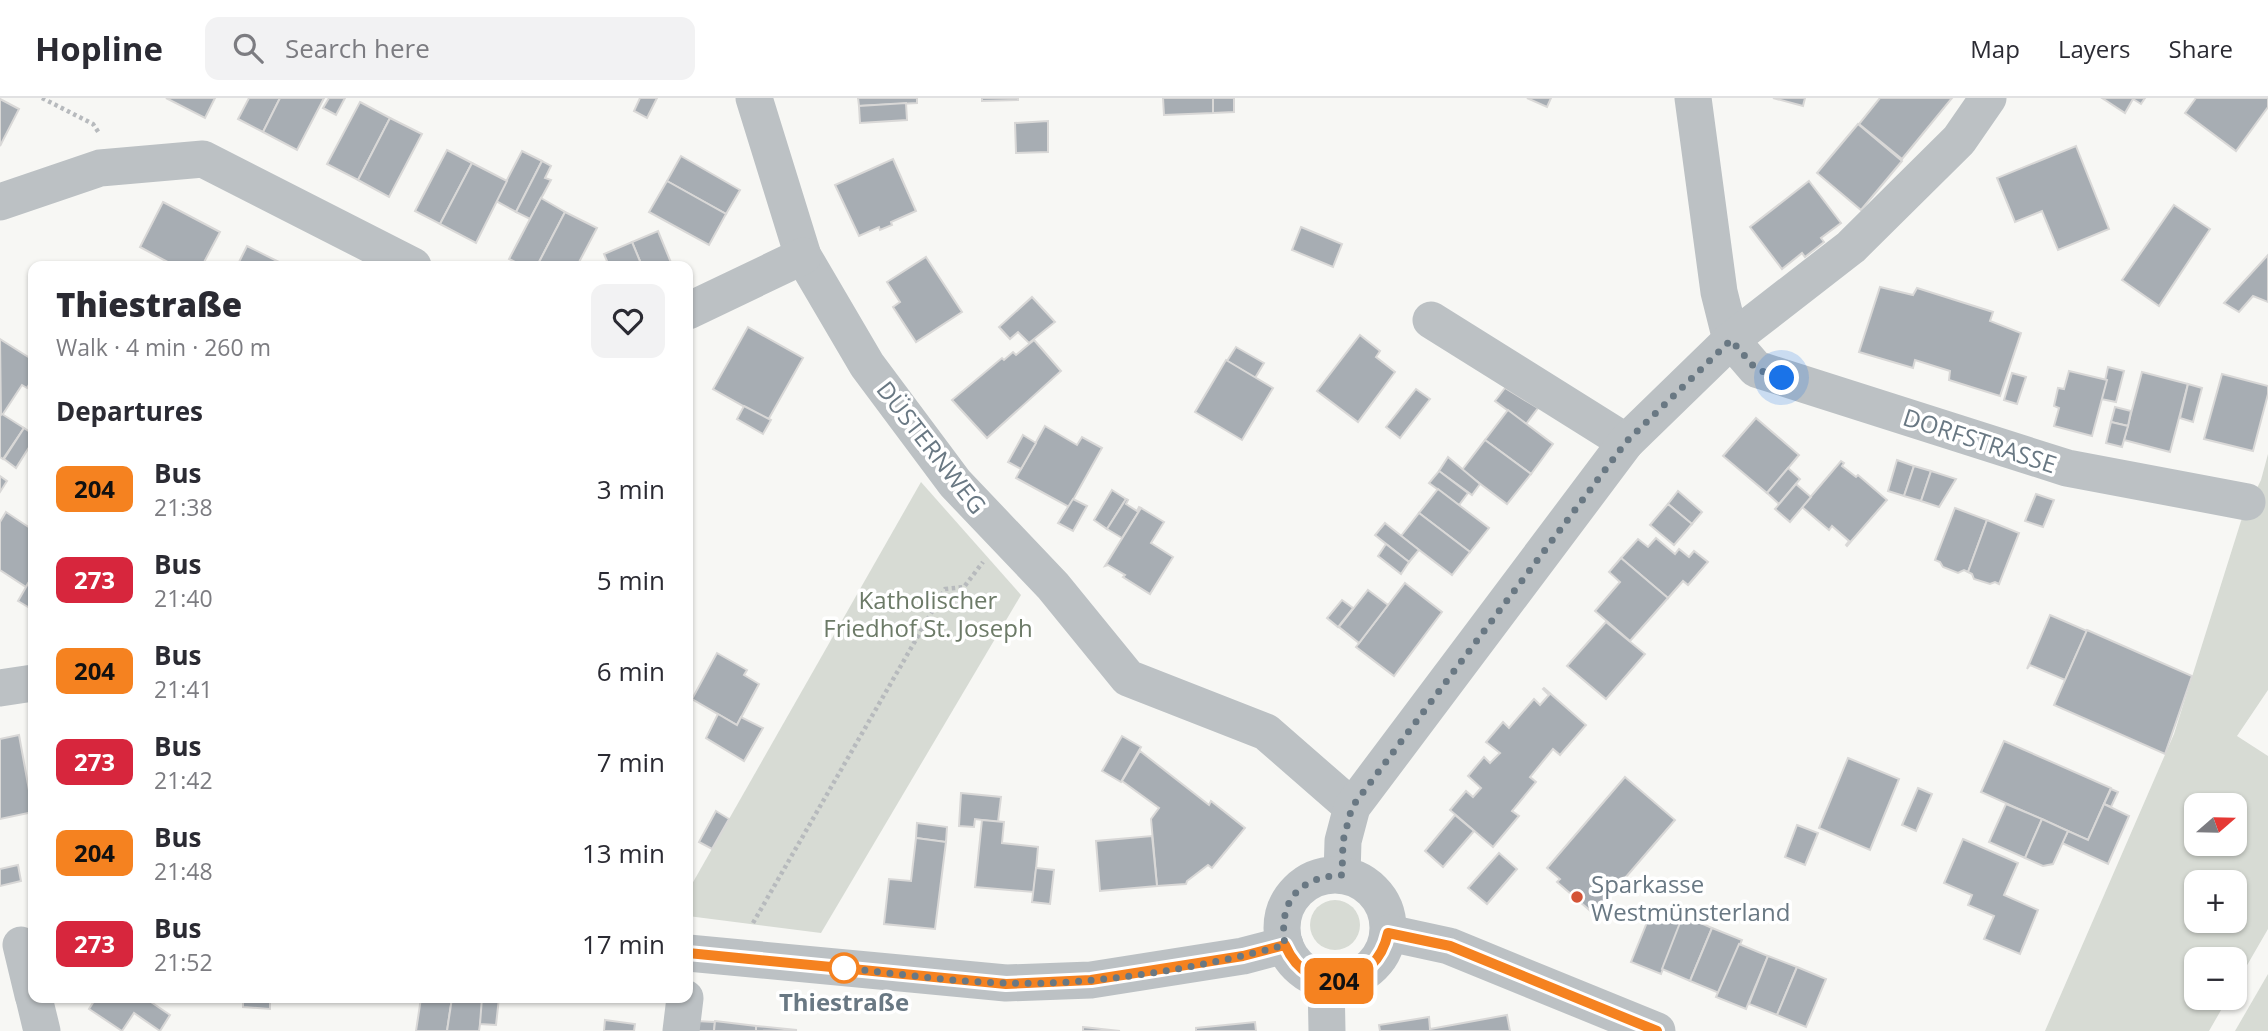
<!DOCTYPE html>
<meta charset="utf-8">
<style>
body{margin:0;font-family:"Open Sans",sans-serif;background:#f2f2f3;color:#2b2b33;height:100vh;display:flex;flex-direction:column;font-size:26px;white-space:nowrap}
*{box-sizing:border-box;margin:0}
p{font-size:23px;color:#7c7c81}
.icon{flex:none;width:38px;height:38px;fill:none;stroke:currentColor;stroke-width:2;stroke-linecap:round;stroke-linejoin:round}
.map{position:relative;flex:1;overflow:hidden}
.details{position:absolute;left:28px;top:163px;width:665px;height:742px;display:flex;flex-direction:column;background:#fff;border-radius:14px;box-shadow:0 2px 5px #0004}
.details>*{flex:none}
.badge{padding:0 14px;border-radius:10px;font-size:24px;line-height:46px}
.needle{width:46px;rotate:70deg}
.buttons{position:absolute;left:2184px;top:695px;display:grid;gap:14px}
.buttons a{display:grid;place-items:center;width:63px;height:63px;border-radius:14px;background:#fff;box-shadow:0 2px 5px #0004;font-size:35px}
.you{position:absolute;width:35px;height:35px;margin:-18px;border:5px solid #fff;border-radius:50%;background:#1a73e8;box-shadow:0 0 0 10px #1a73e833}
.map>.badge{position:absolute;translate:-50% -50%;box-shadow:0 0 0 4px #fff}
h2{padding:0 28px;font-size:26px;line-height:63px}
.round{display:grid;place-items:center;flex:none;width:74px;height:74px;border-radius:14px;background:#f2f2f3}
.headline{display:flex;align-items:center;justify-content:space-between;height:119px;padding:0 28px}
h1{font-size:33px;font-weight:800;line-height:52px}
ul{padding:0;list-style:none}
li{display:flex;align-items:center;gap:21px;height:91px;padding:0 28px}
li div{flex:1}
li b{display:block;font-size:26px}
li em{font-style:normal}
li .badge{min-width:77px;font-weight:700;text-align:center}
header{display:flex;align-items:center;gap:42px;box-sizing:border-box;height:98px;padding:0 35px;background:#fff;border-bottom:2px solid #e1e1e2}
header strong{font-size:33px}
nav{display:flex;gap:38px;margin-inline-start:auto;font-size:24px}
.search{width:490px;height:63px;background:#f2f2f3;display:flex;align-items:center;gap:18px;box-sizing:border-box;padding:0 24px;border-radius:14px;color:#7c7c81;font-size:26px}
.map>svg:first-child{display:block}
.green{fill:#d7dbd4;fill-rule:evenodd}
.building{fill:#a7adb3;stroke:#d9d8d7;stroke-width:2}
.lines{fill:none;stroke-linecap:round;stroke-linejoin:round}
.path{stroke:#b7babd;stroke-width:4.5;stroke-dasharray:3.5 3.5;stroke-linecap:butt}
.minor{stroke:#bcc1c4;stroke-width:37}
.line-casing{stroke:#fff;stroke-width:16}
.line{stroke:#f58220;stroke-width:10}
.walk{stroke:#697883;stroke-width:7;stroke-dasharray:0 12.6}
.poi-dot{fill:#d45437;stroke:#fff;stroke-width:2.5}
.stop-dot{fill:#fff;stroke:#f58220;stroke-width:3.5}
.labels{text-anchor:middle;dominant-baseline:central;stroke-width:7;stroke-linejoin:round;paint-order:stroke}
.street-label{font-size:24px;fill:#697883;stroke:#fff}
.park-label{font-size:24px;fill:#6c7a67;stroke:#fff}
.poi-label{font-size:24px;fill:#697883;stroke:#fff;text-anchor:start}
.stop-label{font-size:24px;font-weight:bold;fill:#697883;stroke:#fff}
</style>
<header>
<strong>Hopline</strong>
<div class="search"><svg class="icon" aria-label="search" viewBox="0 0 24 24"><circle cx="10" cy="10" r="6"/><path d="M15 15l6 6"/></svg>Search here</div>
<nav><a>Map</a><a>Layers</a><a>Share</a></nav>
</header>
<div class="map">
<svg width="2268" height="933" viewBox="0 0 2268 933">
<rect width="100%" height="100%" fill="#f7f7f4"/>
<g class="green">
<path d="M2268 356V592L2237 638 2268 658V831L2235 888V861H2196V900H2228L2209 933H2045L2174 636 2241 423 2261 382ZM2196 707H2235V746H2196ZM2196 784H2235V822H2196Z"/>
<path d="M921 384 1021 497 821 835 688 818V793Z"/>
<circle cx="1335" cy="827" r="25"/>
<path d="M2268 876V933H2235Z"/>
</g>
<g class="building">
<path d="M166 0H215L205 20Z"/>
<path d="M249 0H280L263 34 238 21Z"/>
<path d="M280 0H324L297 52 263 34Z"/>
<path d="M329 0H345L336 17 323 10Z"/>
<path d="M640 0H657L647 20 634 13Z"/>
<path d="M858 0H917V5L859 8Z"/>
<path d="M982 0H1018V2L982 3Z"/>
<path d="M1163 0H1213V15L1164 17Z"/>
<path d="M1213 0H1234V14L1213 15Z"/>
<path d="M1527 0H1551L1547 9Z"/>
<path d="M1773 0H1805L1803 8Z"/>
<path d="M1880 0H1952L1902 61 1859 26Z"/>
<path d="M2102 0H2145L2141 6 2133 1 2125 15Z"/>
<path d="M2196 0H2268V9L2236 53 2185 15Z"/>
<path d="M0 1 19 11 0 48Z"/>
<path d="M360 4 390 20 358 82 327 66Z"/>
<path d="M906 5 907 22 860 25 859 8Z"/>
<path d="M390 20 422 36 389 99 358 82Z"/>
<path d="M1048 23V54L1016 55 1015 25Z"/>
<path d="M1858 26 1902 63 1861 112 1817 75Z"/>
<path d="M2076 48 2109 131 2058 152 2042 113 2015 124 1997 80Z"/>
<path d="M447 52 472 65 440 126 415 113Z"/>
<path d="M522 53 542 63 516 114 496 103Z"/>
<path d="M681 58 740 92 726 116 667 83Z"/>
<path d="M893 61 916 113 891 124 892 127 880 132 879 129 859 138 835 87Z"/>
<path d="M542 63 551 68 545 80 551 82 530 121 516 114Z"/>
<path d="M472 65 507 83 476 145 440 126Z"/>
<path d="M667 83 726 116 709 147 649 114Z"/>
<path d="M1809 83 1841 125 1821 140 1824 144 1805 159 1802 155 1782 171 1750 129Z"/>
<path d="M541 100 565 114 537 168H523L509 161Z"/>
<path d="M163 104 220 134 202 168H175L140 149Z"/>
<path d="M2174 107 2210 131 2159 208 2122 182Z"/>
<path d="M565 114 597 130 577 168H537Z"/>
<path d="M1301 129 1342 146 1333 169 1292 152Z"/>
<path d="M658 133 672 167 642 168 632 144Z"/>
<path d="M632 144 642 168H609L604 156Z"/>
<path d="M247 148 287 168H237Z"/>
<path d="M2268 157V204L2253 198 2239 214 2224 205Z"/>
<path d="M926 159 962 214 916 244 893 209 900 204 887 184Z"/>
<path d="M1880 189 1913 197 1917 190 1993 214 1990 223 2021 235 2000 298 1949 282 1950 273 1915 262 1913 270 1859 254Z"/>
<path d="M1032 199 1055 224 1029 245 1018 234 1010 241 999 229Z"/>
<path d="M748 229 803 260 768 322 713 291Z"/>
<path d="M1360 237 1380 253 1376 259 1395 274 1358 324 1317 293Z"/>
<path d="M0 241 33 262V280L27 290 22 287 1 319Z"/>
<path d="M1034 242 1061 273 987 340 952 302 1002 260 1004 262 1013 254 1016 257Z"/>
<path d="M1236 249 1264 265 1255 280 1227 263Z"/>
<path d="M1226 262 1273 290 1242 342 1195 314Z"/>
<path d="M2108 269 2124 273 2116 304 2101 301Z"/>
<path d="M2069 273 2107 282 2092 338 2054 328 2059 310 2054 308 2058 290 2064 291Z"/>
<path d="M2142 274 2188 286 2170 354 2124 342Z"/>
<path d="M2012 275 2026 279 2017 306 2004 302Z"/>
<path d="M2222 276 2268 288V296L2253 353 2204 341Z"/>
<path d="M2188 286 2202 290 2193 324 2180 320Z"/>
<path d="M1505 290 1538 310 1526 326 1495 303Z"/>
<path d="M1416 291 1430 301 1400 340 1386 329Z"/>
<path d="M744 308 771 322 763 336 737 321Z"/>
<path d="M2115 309 2131 313 2128 328 2111 324Z"/>
<path d="M1508 312 1553 346 1531 376 1485 342Z"/>
<path d="M2 316 24 330 3 361 0 359V318Z"/>
<path d="M1756 320 1799 357 1767 395 1723 358Z"/>
<path d="M2111 324 2128 328 2122 349 2106 345Z"/>
<path d="M1045 328 1077 347 1082 339 1102 350 1069 409 1016 380Z"/>
<path d="M24 330 33 336V343L16 370 4 361Z"/>
<path d="M1023 337 1036 345 1021 371 1008 364Z"/>
<path d="M1485 342 1531 376 1507 406 1462 372Z"/>
<path d="M1448 359 1480 386 1472 397 1439 373Z"/>
<path d="M1897 362 1914 368 1904 398 1888 393Z"/>
<path d="M1841 363 1844 365 1842 368 1856 379 1858 377 1887 402 1847 448 1846 447 1849 443 1832 428 1829 432 1802 409Z"/>
<path d="M1914 368 1931 373 1921 403 1904 398Z"/>
<path d="M1788 370 1800 381 1779 406 1767 395Z"/>
<path d="M1439 373 1468 395 1459 407 1429 385Z"/>
<path d="M1931 373 1956 381 1939 409 1921 403Z"/>
<path d="M0 378 7 383 0 394Z"/>
<path d="M1796 386 1811 399 1790 424 1775 411Z"/>
<path d="M1438 391 1489 430 1470 454 1419 415Z"/>
<path d="M1112 392 1126 401 1107 431 1094 422Z"/>
<path d="M1678 393 1702 414 1692 426 1668 406Z"/>
<path d="M2036 396 2054 402 2043 429 2025 423Z"/>
<path d="M1073 401 1087 408 1073 433 1058 425Z"/>
<path d="M1126 401 1128 402 1126 406 1137 413 1139 409 1141 410 1122 440 1107 431Z"/>
<path d="M1668 406 1692 426 1674 447 1650 427Z"/>
<path d="M1141 410 1164 424 1151 445 1173 459 1150 496 1123 479 1125 477 1108 467 1105 468Z"/>
<path d="M1955 410 1987 422 1968 474 1964 472 1958 475 1943 469 1940 464 1935 462Z"/>
<path d="M6 414 33 432V477L26 489 0 472V424Z"/>
<path d="M1419 415 1470 454 1452 477 1401 438Z"/>
<path d="M1987 422 2019 435 1999 486 1995 484 1990 486 1974 481 1972 476 1968 474Z"/>
<path d="M1385 425 1419 452 1409 464 1375 437Z"/>
<path d="M1656 440 1675 456 1679 451 1689 459 1694 453 1708 464 1688 487 1683 483 1668 500 1621 460 1638 441 1648 449Z"/>
<path d="M1386 446 1409 464 1401 476 1378 458Z"/>
<path d="M1621 460 1668 500 1630 543 1595 513 1620 484 1609 474Z"/>
<path d="M33 477V512L18 503Z"/>
<path d="M1405 485 1442 514 1394 578 1356 549Z"/>
<path d="M1368 492 1388 507 1359 545 1339 529Z"/>
<path d="M1342 502 1353 510 1338 529 1327 520Z"/>
<path d="M2050 517 2087 533 2065 582 2030 567 2027 571Z"/>
<path d="M1606 524 1645 556 1606 601 1567 568Z"/>
<path d="M2087 532 2192 578 2165 656 2054 607Z"/>
<path d="M717 555 747 572 744 577 759 586 737 627 692 601Z"/>
<path d="M1544 590 1586 627 1560 657 1553 651 1530 679 1536 684 1512 713 1519 718 1493 749 1450 712 1466 693 1473 699 1481 690 1468 678 1484 659 1490 665 1500 655 1486 644 1503 624 1509 630 1534 601 1540 607 1549 597 1543 591Z"/>
<path d="M718 616 737 627 741 619 763 630 744 663 706 640Z"/>
<path d="M19 637 33 714 0 721V641Z"/>
<path d="M1122 638 1141 649 1121 684 1102 673Z"/>
<path d="M2004 643 2111 690 2088 742 1981 694Z"/>
<path d="M1140 653 1209 707 1211 703 1245 730 1212 770 1208 767 1187 783 1186 786 1157 788 1151 721 1159 710 1122 683Z"/>
<path d="M1848 660 1899 681 1870 752 1819 730Z"/>
<path d="M1625 679 1675 722 1594 816 1557 784 1560 781 1547 770Z"/>
<path d="M1918 690 1932 696 1916 733 1902 727Z"/>
<path d="M2111 691 2118 694 2111 709 2104 706Z"/>
<path d="M961 695 1001 699 998 724 975 721 974 729 959 728Z"/>
<path d="M2006 706 2042 721 2025 760 1989 744Z"/>
<path d="M2104 706 2129 718 2108 766 2062 745 2068 733 2088 742Z"/>
<path d="M716 713 729 721 712 751 699 744Z"/>
<path d="M1455 717 1474 733 1443 769 1425 753Z"/>
<path d="M2042 721 2068 733 2053 766 2043 768 2025 760Z"/>
<path d="M982 722 1004 724 1002 745 1038 749 1034 794 975 789Z"/>
<path d="M917 725 947 729 946 744 916 740Z"/>
<path d="M1797 727 1818 735 1805 767 1785 759Z"/>
<path d="M1152 738 1157 788 1100 793 1096 743Z"/>
<path d="M916 740 946 744 935 831 884 826 889 781 911 783Z"/>
<path d="M1963 741 2018 765 2004 797 2038 812 2020 856 1984 841 1994 818 1968 807 1972 797 1944 785Z"/>
<path d="M1499 755 1517 771 1487 806 1468 790Z"/>
<path d="M18 767 21 783 0 788V771Z"/>
<path d="M1036 770 1054 772 1050 806 1032 804Z"/>
<path d="M1658 812 1682 822 1661 876 1631 864 1650 817 1655 819Z"/>
<path d="M1683 817 1712 830 1690 883 1662 871Z"/>
<path d="M1712 830 1742 842 1719 895 1690 883Z"/>
<path d="M1739 846 1768 858 1746 911 1716 899Z"/>
<path d="M1768 858 1797 869 1777 917 1749 906Z"/>
<path d="M1797 869 1826 881 1806 929 1777 917Z"/>
<path d="M96 900H145L170 917 160 933 134 915 122 933 89 911Z"/>
<path d="M243 900H270V911L243 909Z"/>
<path d="M421 900H452L447 933H416Z"/>
<path d="M452 900H484L479 933H447Z"/>
<path d="M482 900H499L496 927 480 926Z"/>
<path d="M1507 917 1510 933H1380L1379 927 1429 919 1430 931Z"/>
<path d="M605 922 635 926 634 933H604Z"/>
<path d="M696 923 715 924 714 933H695Z"/>
<path d="M715 923 756 928V933H714Z"/>
<path d="M1255 924 1256 933H1196V930Z"/>
<path d="M756 928 797 932 756 933Z"/>
<path d="M1083 929 1120 933H1083Z"/>
</g>
<g class="lines">
<g class="path">
<path d="M42 0 93 26 99 35"/>
<path d="M753 825 945 491 964 489 983 464"/>
</g>
<g class="minor">
<path d="M754 0 803 158 867 267 955 385 1053 488 1128 580 1266 634 1352 709"/>
<path d="M1693 0 1719 194 1731 242 1756 271 2067 370 2247 404"/>
<path d="M0 104 100 70 203 61 413 168"/>
<path d="M688 213 803 158"/>
<path d="M1431 222 1626 344"/>
<path d="M0 590 33 585"/>
<path d="M1342 777 1343 743 1352 709 1626 344 1731 242 1851 149 1959 42 1988 0"/>
<circle cx="1335" cy="830" r="53"/>
<path d="M1389 835 1449 848 1657 933"/>
<path d="M21 847 33 897"/>
<path d="M688 855 1006 885 1091 882 1243 858 1285 847"/>
<path d="M1326 882 1327 933"/>
<path d="M34 900 42 933"/>
<path d="M681 933 685 900"/>
</g>
</g>
<g class="lines">
<defs>
<path id="line" d="M688 855 1006 886 1091 882 1243 858 1285 847C1309 902 1376 891 1388 835L1450 848 1657 933"/>
</defs>
<use href="#line" class="line-casing"/>
<use href="#line" class="line"/>
<path class="walk" d="M844 870H842C896 875 952 884 1006 885 1094 888 1201 870 1285 847 1278 804 1298 779 1342 777L1343 743 1352 709 1626 344 1731 242 1756 271 1782 280"/>
</g>
<circle class="poi-dot" cx="1577" cy="799" r="7"/>
<circle class="stop-dot" cx="844" cy="870" r="14"/>
<g class="labels">
<g class="street-label">
<text transform="translate(1980 342) rotate(18)">DORFSTRASSE</text>
<text transform="translate(932 349) rotate(52)">DÜSTERNWEG</text>
</g>
<g class="park-label">
<text x="928" y="501">Katholischer<tspan x="928" dy="28">Friedhof St. Joseph</tspan></text>
</g>
<g class="poi-label">
<text x="1591" y="785">Sparkasse<tspan x="1591" dy="28">Westmünsterland</tspan></text>
</g>
<g class="stop-label">
<text x="844" y="903">Thiestraße</text>
</g>
</g>
</svg>
<div class="buttons">
<a><svg class="needle" viewBox="-14 -14 28 28"><path d="M0-13l5 13h-10z" fill="#e53935"/><path d="M0 13l5-13h-10z" fill="#7c7c81"/></svg></a>
<a>+</a>
<a>−</a>
</div>
<div class="you" style="left:1782px;top:280px"></div>
<b class="badge" style="left:1339px;top:883px;background:#f58220;color:#111">204</b>
<section class="details">
<div class="headline"><div><h1>Thiestraße</h1><p>Walk · 4 min · 260 m</p></div><a class="round"><svg class="icon" aria-label="heart" viewBox="0 0 24 24"><path d="M12 20l-8-8c-3-5 5-10 8-4 3-6 11-1 8 4z"/></svg></a></div>
<h2>Departures</h2>
<ul>
<li><span class="badge" style="background:#f58220;color:#111">204</span><div><b>Bus</b><p>21:38</p></div><em>3 min</em></li>
<li><span class="badge" style="background:#d7263d;color:#fff">273</span><div><b>Bus</b><p>21:40</p></div><em>5 min</em></li>
<li><span class="badge" style="background:#f58220;color:#111">204</span><div><b>Bus</b><p>21:41</p></div><em>6 min</em></li>
<li><span class="badge" style="background:#d7263d;color:#fff">273</span><div><b>Bus</b><p>21:42</p></div><em>7 min</em></li>
<li><span class="badge" style="background:#f58220;color:#111">204</span><div><b>Bus</b><p>21:48</p></div><em>13 min</em></li>
<li><span class="badge" style="background:#d7263d;color:#fff">273</span><div><b>Bus</b><p>21:52</p></div><em>17 min</em></li>
</ul>
</section>
</div>
